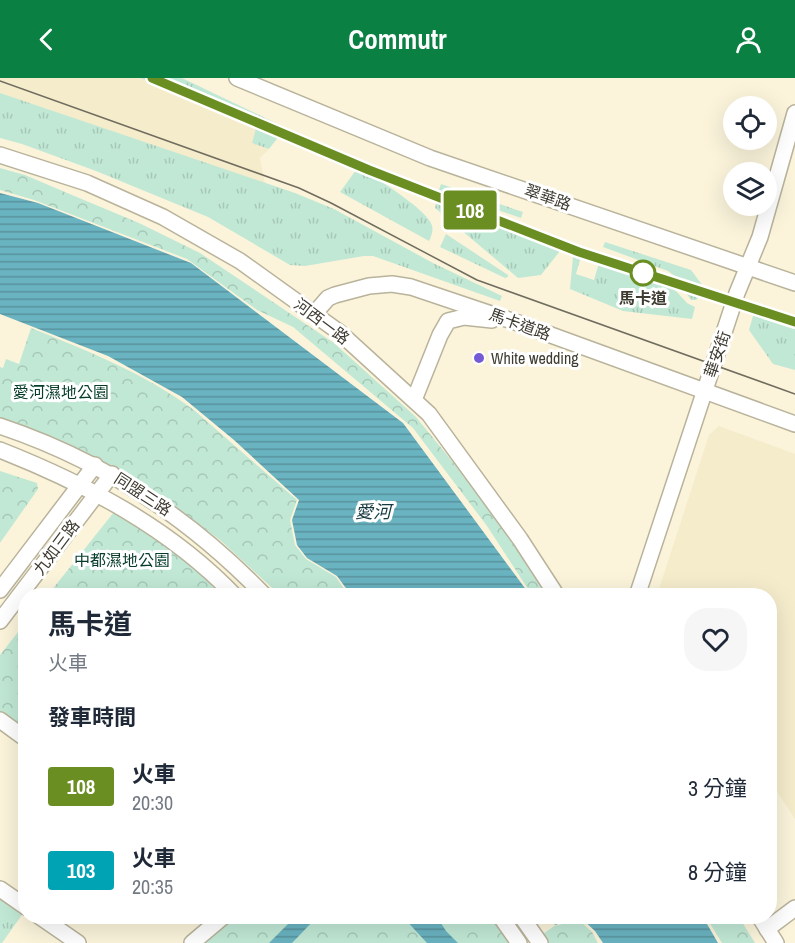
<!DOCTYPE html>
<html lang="zh-TW">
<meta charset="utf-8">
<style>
body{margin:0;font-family:"Archivo Narrow","Noto Sans TC",sans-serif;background:#f6f6f7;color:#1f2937;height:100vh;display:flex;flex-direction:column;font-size:22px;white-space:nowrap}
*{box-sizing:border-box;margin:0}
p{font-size:20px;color:#747a83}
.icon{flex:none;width:33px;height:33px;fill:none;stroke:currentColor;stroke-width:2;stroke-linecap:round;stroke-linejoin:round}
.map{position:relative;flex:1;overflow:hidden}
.panel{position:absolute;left:18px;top:510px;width:759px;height:336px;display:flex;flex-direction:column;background:#fff;border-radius:24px;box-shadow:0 6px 24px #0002}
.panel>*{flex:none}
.badge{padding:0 12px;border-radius:4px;font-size:21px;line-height:39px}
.buttons{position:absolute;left:723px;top:18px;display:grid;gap:12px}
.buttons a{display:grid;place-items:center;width:54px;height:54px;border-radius:50%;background:#fff;box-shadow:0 6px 24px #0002;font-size:30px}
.map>.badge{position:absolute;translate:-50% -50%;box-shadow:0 0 0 3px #fff}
h2{padding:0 30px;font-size:22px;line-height:54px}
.round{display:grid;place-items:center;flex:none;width:63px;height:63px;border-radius:24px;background:#f6f6f7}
.overview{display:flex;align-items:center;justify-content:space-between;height:102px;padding:0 30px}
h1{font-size:28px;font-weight:700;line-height:45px}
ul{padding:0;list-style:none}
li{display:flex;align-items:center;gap:18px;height:84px;padding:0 30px}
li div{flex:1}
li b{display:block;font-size:22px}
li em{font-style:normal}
li .badge{min-width:66px;font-weight:700;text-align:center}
header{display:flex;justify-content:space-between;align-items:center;height:78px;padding:0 30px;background:#0b8043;color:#fff;font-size:27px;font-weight:700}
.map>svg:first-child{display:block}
.built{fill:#f4eccb}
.grass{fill:url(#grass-tufts)}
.park{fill:url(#park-crowns)}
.water{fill:url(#water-rules)}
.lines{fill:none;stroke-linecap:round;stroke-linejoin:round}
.minor-casing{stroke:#b9b39b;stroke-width:18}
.minor{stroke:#fff;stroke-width:15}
.tram{stroke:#706c5e;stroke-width:1.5}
.line-casing{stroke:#fff;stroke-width:14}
.line{stroke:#6b8e23;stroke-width:9}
.stop-dot{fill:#fff;stroke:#6b8e23;stroke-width:3}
.poi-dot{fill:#745bd5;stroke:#fff;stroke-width:2}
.labels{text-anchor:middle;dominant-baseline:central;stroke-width:6;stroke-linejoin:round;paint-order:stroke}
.street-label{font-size:16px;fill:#3e3b31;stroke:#fff}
.stop-label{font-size:16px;font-weight:bold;fill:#3e3b31;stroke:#fff}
.poi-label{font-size:16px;fill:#3e3b31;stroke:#fff;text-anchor:start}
.park-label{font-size:16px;fill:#063c29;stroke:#fff}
.water-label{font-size:18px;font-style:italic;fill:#173a41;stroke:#fff}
</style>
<header><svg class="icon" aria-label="back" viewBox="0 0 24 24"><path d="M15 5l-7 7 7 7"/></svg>Commutr<svg class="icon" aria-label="person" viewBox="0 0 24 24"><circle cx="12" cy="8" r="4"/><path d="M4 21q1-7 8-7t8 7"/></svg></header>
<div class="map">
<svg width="795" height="865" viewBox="0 0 795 865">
<defs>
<pattern id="grass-tufts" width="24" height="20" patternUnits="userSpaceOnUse" patternTransform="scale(1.5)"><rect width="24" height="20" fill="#c1e8d5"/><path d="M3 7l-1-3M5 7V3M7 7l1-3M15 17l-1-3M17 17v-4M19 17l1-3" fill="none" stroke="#a7c8b7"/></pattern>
<pattern id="park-crowns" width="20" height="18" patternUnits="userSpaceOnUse" patternTransform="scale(1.5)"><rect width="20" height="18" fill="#c1e8d5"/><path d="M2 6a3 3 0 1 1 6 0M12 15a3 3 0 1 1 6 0" fill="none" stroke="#a7c8b7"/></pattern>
<pattern id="water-rules" width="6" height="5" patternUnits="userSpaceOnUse" patternTransform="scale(1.5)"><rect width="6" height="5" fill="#6ab3c1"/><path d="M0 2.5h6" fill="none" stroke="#59939d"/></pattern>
</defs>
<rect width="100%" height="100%" fill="#fbf4db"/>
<g class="built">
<path d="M0 0H144L260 41 252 65 269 71 260 80 265 106 0 15Z"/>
<path d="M719 348 795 376V741L770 703V518L657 517 709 357Z"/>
</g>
<g class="grass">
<path d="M140 0H182L282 48 283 53 269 71 252 65 259 40Z"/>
<path d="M0 15 295 115 334 131 433 185 502 218 500 223 373 178H364L305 188 290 187 208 139 96 93 22 66 0 60Z"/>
<path d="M359 88C376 101 422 128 431 145 434 151 432 157 429 163L340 114Z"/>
<path d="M441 106 523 134 521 140 439 112Z"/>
<path d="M437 121 540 159 560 173 541 197 518 200 435 130Z"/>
<path d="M446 156 508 197V199L505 200 440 169Z"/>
<path d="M605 164 691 192 703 208 701 217 696 222H691L676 199 668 193 603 169Z"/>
<path d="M574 168 583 172 576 196 594 202 601 178 664 200 687 225 695 229 692 241 623 233 570 211Z"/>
<path d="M760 234 795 247V292L773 286 749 252 753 238Z"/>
<path d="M0 820 24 834 2 865H0Z"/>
</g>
<g class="park">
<path d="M0 90 25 97 72 117 139 145 200 175 334 265 416 339 456 388 515 468 545 517H532L487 448 413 350 293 249 257 232 187 181 34 122 0 112Z"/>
<path d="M31 250C88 273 144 295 194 332L297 422 290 442 295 467 306 481 336 499 348 517H280L220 462 173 428 125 396 75 370 0 341V289L3 290 6 281 19 286Z"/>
<path d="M0 393 37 405 38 411 0 465Z"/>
<path d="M114 434 183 479 221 517 47 518Z"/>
<path d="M25 545V655L0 635V577Z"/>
<path d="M224 838 491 839 511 865H192Z"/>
<path d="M706 839H739L755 865H722Z"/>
<path d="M579 842 592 854 598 865H549L543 856 554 848Z"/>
</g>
<g class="water">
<path d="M0 115 38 125 191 185 403 345 530 517H351L337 498 307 480 297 467 292 442 299 422 234 362 182 319 108 278 0 236Z"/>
<path d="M295 839H317L292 865H269Z"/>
<path d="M403 839H437L446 853 458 865H427Z"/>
<path d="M550 839H703L718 865H603L595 853 580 839 555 847Z"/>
</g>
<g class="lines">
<defs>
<g id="minor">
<path d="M237 0 430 80 795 205"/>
<path d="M0 77 87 105 163 139 240 183 339 254 429 336 520 461 557 518"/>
<path d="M314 236 328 220 335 217 369 208 392 206 411 209 518 245 795 346"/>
<path d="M414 322 440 257 448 243 464 239 492 242"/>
<path d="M0 348C102 382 190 440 265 518"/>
<path d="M0 372C86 406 170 450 235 518"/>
<path d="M0 512 95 387"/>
<path d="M637 518 737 215 760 159 795 35"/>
<path d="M0 543 112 396"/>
<path d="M0 642 26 661"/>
<path d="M0 811 26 829"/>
<path d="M39 838 78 865"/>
<path d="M500 838 519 865"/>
<path d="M521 838 540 865"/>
<path d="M759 838 776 865"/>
<path d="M767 851 795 830"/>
<path d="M192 865 224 838"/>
</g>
</defs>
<use href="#minor" class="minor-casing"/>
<use href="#minor" class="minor"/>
<path class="tram" d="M0 3 299 110 331 125 477 202 795 316"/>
</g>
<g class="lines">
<defs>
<path id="line" d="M152 0 369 92 579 174 795 244"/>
</defs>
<use href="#line" class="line-casing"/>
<use href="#line" class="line"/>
</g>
<circle class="stop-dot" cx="643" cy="195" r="12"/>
<circle class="poi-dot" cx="479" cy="280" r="6"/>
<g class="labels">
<g class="street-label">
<text transform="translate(548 119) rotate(19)">翠華路</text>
<text transform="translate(322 243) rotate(37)">河西一路</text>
<text transform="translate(520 246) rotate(20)">馬卡道路</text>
<text transform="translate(717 276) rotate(-71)">華安街</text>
<text transform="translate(143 416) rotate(33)">同盟三路</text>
<text transform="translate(56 469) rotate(-53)">九如三路</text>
</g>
<g class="stop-label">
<text x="643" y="220">馬卡道</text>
</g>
<g class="poi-label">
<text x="491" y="280">White wedding</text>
</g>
<g class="park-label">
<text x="61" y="314">愛河濕地公園</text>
<text x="122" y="482">中都濕地公園</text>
</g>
<g class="water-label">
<text x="373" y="433">愛河</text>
</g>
</g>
</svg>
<div class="buttons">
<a><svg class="icon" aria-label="locate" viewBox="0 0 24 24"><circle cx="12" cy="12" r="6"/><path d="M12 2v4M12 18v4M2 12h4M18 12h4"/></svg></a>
<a><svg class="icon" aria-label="layers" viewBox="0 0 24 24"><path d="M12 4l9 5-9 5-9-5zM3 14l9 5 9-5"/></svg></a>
</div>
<b class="badge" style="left:470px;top:132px;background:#6b8e23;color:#fff">108</b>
<section class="panel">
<div class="overview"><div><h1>馬卡道</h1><p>火車</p></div><a class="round"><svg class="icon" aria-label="heart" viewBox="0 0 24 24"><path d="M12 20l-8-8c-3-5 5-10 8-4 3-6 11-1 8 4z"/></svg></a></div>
<h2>發車時間</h2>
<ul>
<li><span class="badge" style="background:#6b8e23;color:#fff">108</span><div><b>火車</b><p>20:30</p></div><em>3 分鐘</em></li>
<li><span class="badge" style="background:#00a3b4;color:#fff">103</span><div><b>火車</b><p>20:35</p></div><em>8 分鐘</em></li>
</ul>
</section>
</div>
